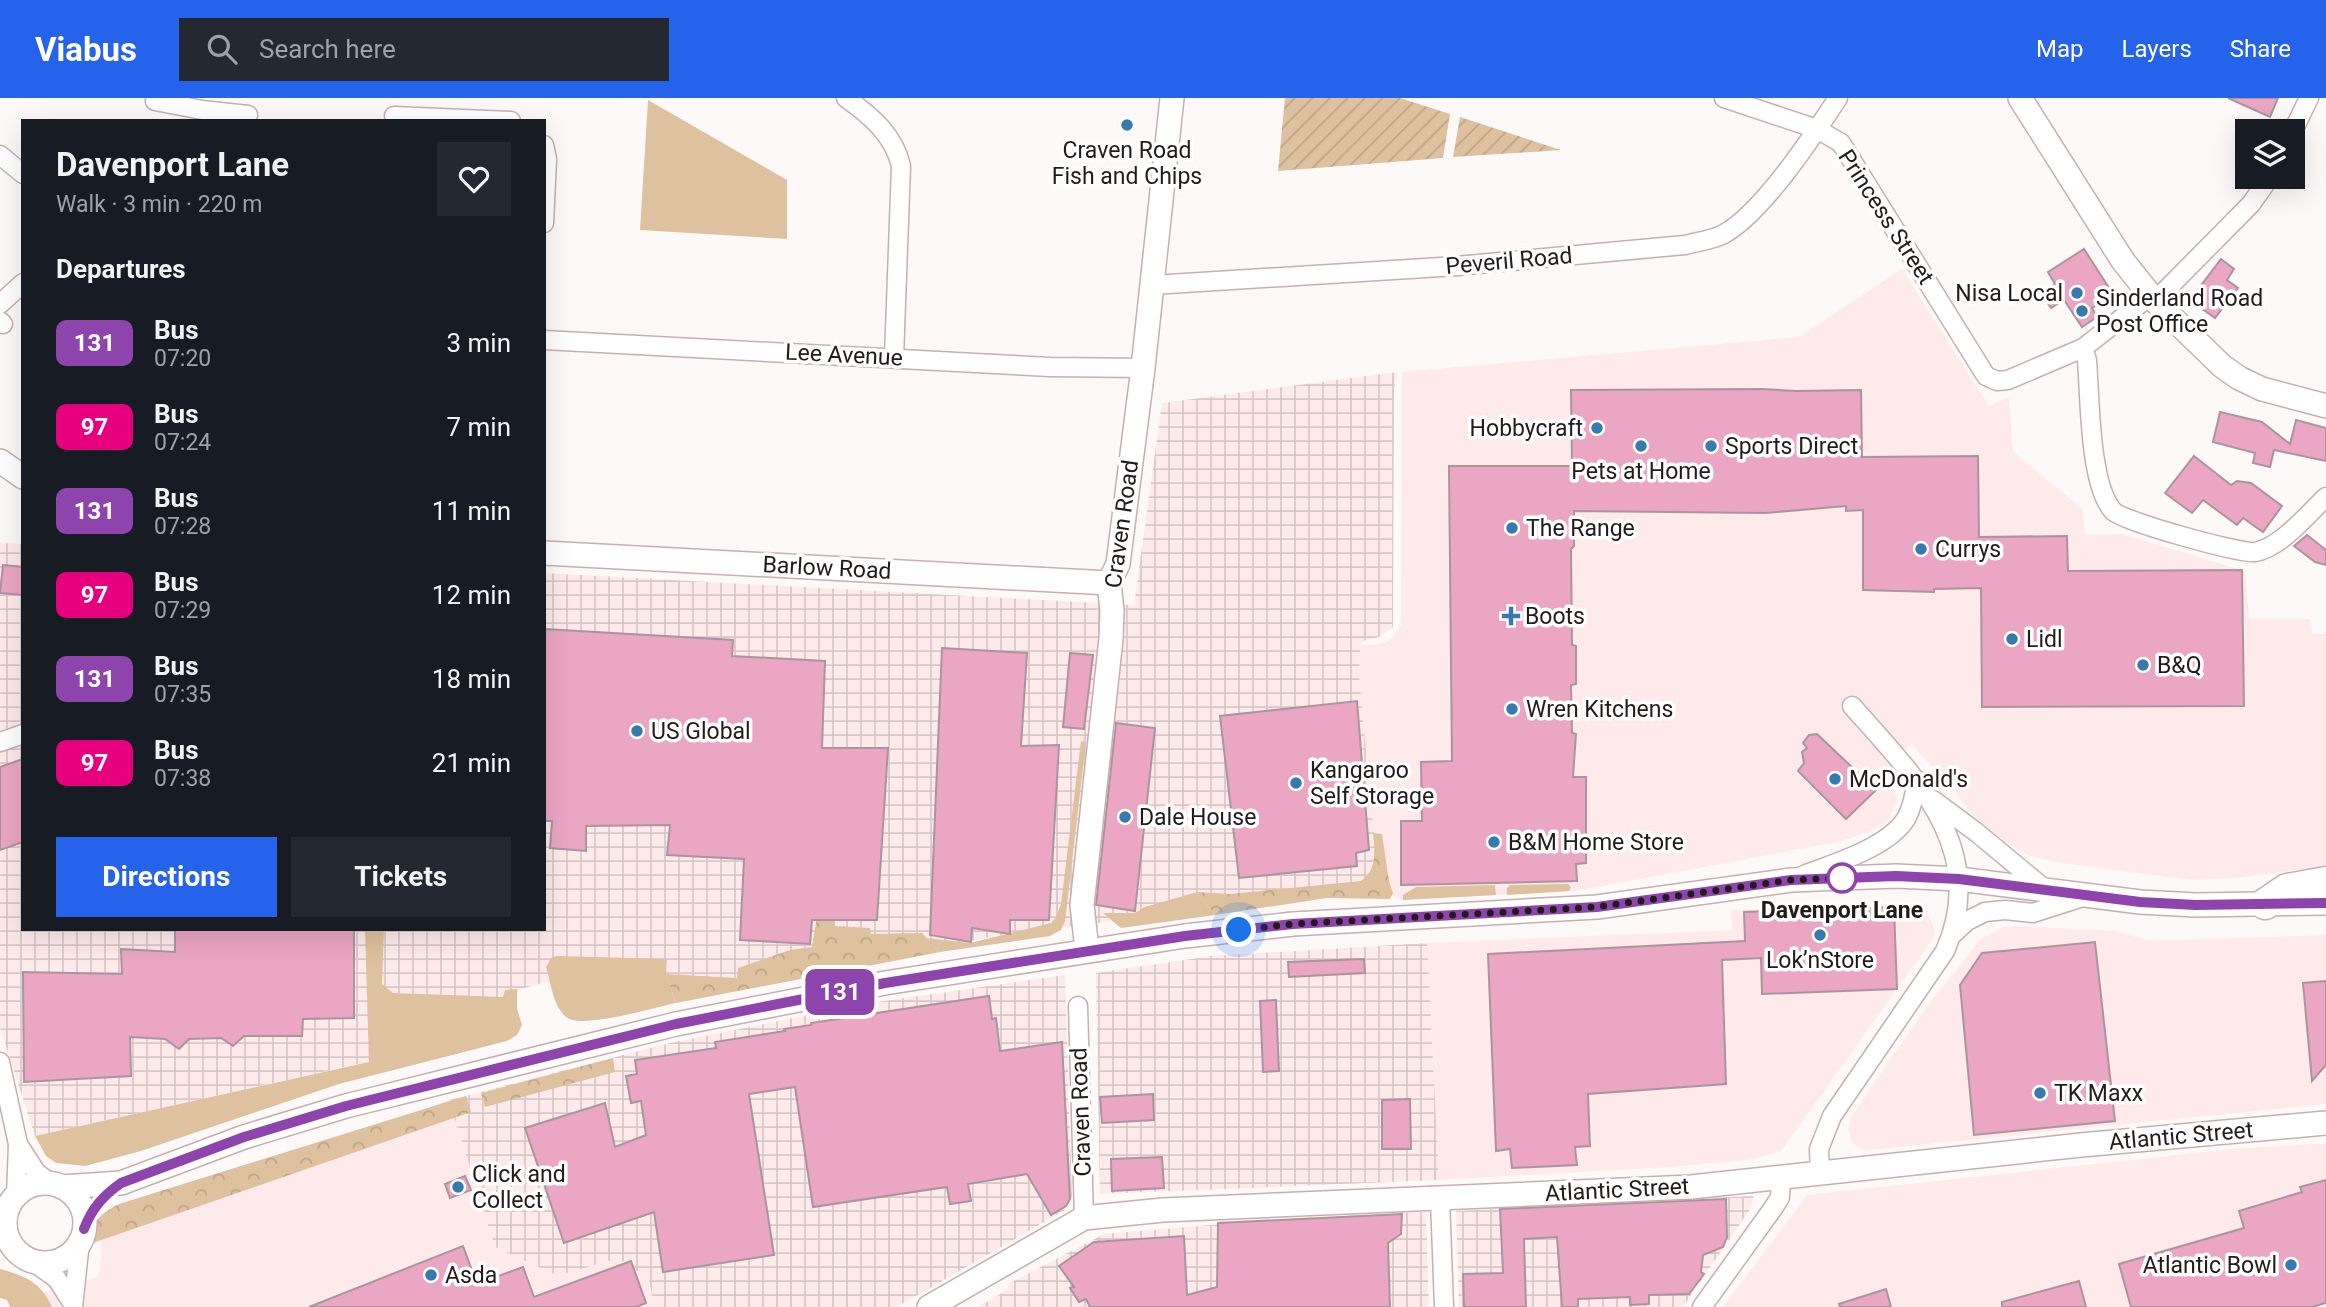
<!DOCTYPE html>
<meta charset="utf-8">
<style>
body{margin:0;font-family:Roboto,sans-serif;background:#242831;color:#f1f3f6;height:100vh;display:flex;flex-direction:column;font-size:26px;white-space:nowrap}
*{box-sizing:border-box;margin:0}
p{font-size:23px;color:#9ea1a6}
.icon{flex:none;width:38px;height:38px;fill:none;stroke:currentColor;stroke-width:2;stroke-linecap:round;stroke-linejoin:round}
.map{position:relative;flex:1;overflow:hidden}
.sheet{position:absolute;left:21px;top:21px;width:525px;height:812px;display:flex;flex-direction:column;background:#171b24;border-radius:0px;box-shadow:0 7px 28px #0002}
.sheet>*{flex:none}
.badge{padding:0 14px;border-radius:10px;font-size:24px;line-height:46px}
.controls{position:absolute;left:2235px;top:21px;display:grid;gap:14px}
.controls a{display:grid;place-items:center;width:70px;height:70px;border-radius:0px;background:#171b24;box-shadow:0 7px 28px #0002;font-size:35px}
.you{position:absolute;width:35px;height:35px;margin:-18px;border:5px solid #fff;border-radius:50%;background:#1a73e8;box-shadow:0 0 0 10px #1a73e833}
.map>.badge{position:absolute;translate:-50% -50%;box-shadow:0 0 0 4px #fff}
h2{padding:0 35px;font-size:26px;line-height:63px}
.round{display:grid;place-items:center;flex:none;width:74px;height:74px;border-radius:0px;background:#242831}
.head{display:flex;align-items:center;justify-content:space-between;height:119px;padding:0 35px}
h1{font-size:33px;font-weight:700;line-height:52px}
.button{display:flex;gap:14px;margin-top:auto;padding:14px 35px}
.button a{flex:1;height:80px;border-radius:0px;background:#2563eb;color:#fff;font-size:28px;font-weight:700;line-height:80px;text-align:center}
.button a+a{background:#242831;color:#f1f3f6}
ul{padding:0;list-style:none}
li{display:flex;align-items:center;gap:21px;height:84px;padding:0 35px}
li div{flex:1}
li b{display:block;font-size:26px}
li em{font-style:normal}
li .badge{min-width:77px;font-weight:700;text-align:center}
header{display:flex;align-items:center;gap:42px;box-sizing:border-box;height:98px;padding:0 35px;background:#2563eb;color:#fff}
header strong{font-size:33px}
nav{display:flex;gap:38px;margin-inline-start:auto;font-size:24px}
.search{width:490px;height:63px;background:#242831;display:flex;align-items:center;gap:18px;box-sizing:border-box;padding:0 24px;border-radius:0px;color:#9ea1a6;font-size:26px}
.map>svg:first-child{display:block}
.built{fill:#feeaea}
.industrial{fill:url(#industrial-grid)}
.grass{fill:#dec19e}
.forest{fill:url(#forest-crowns)}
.garden{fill:url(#garden-furrows)}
.building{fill:#eaa6c3;stroke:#aa959e;stroke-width:2}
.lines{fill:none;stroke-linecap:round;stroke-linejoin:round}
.minor-casing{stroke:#c7afaf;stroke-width:21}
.tertiary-casing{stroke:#c7afaf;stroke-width:26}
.trunk-casing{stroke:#c7afaf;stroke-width:33}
.minor{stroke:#fff;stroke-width:18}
.tertiary{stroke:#fff;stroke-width:23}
.trunk{stroke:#fff;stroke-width:30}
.line-casing{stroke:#fff;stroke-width:16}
.line{stroke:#8e44ad;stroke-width:10}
.walk{stroke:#231b1b;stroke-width:7;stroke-dasharray:0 12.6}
.poi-dot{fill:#367bb0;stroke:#fff;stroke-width:2.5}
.stop-dot{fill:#fff;stroke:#8e44ad;stroke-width:3.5}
.labels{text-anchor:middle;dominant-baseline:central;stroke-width:7;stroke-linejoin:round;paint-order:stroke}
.poi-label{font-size:23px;fill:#231b1b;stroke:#fff;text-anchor:start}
.street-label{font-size:23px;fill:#231b1b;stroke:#fff}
.stop-label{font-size:23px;font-weight:bold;fill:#231b1b;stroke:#fff}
</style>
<header>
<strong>Viabus</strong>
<div class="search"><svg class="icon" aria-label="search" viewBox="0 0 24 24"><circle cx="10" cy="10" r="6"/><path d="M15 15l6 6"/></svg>Search here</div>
<nav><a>Map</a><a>Layers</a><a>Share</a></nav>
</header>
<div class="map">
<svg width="2326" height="1209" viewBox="0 0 2326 1209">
<defs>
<pattern id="industrial-grid" width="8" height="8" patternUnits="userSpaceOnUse" patternTransform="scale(1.75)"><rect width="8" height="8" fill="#feeaea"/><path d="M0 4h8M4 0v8" fill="none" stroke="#d9c8c8"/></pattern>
<pattern id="forest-crowns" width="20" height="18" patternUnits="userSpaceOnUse" patternTransform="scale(1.75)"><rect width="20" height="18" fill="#dec19e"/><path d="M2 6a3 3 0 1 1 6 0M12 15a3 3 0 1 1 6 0" fill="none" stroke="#bea588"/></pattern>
<pattern id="garden-furrows" width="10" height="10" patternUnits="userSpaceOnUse" patternTransform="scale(1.75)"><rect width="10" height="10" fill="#dec19e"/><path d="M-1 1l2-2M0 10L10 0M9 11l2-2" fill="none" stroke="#bea588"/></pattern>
</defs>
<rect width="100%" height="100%" fill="#fef9f9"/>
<g class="built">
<path d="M1902 171 1989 308 2009 299 2013 354 2083 411 2085 437 2121 436 2245 473 2249 521H2310L2312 536H2326V768L2236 780 2191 782 2055 764 2028 757 2005 744 1970 714 1950 687 1911 646 1886 672 1892 681 1897 702 1889 721 1882 727 1868 734 1842 743 1576 793 1402 802 1370 790 1359 578 1360 548 1385 545 1394 538 1401 527 1402 274 1799 239Z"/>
<path d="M1906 808 1925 813 1933 826 1935 838 1781 1053 1749 1062 1670 1069 1439 1082 1427 845 1732 832 1731 812Z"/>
<path d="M2015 828 2117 833 2149 843 2326 837V1006L1869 1052 1858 1050 1851 1042 1848 1031 1851 1019 1928 907 1980 842 2003 829Z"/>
<path d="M449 1002 495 1149 558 1178 618 1160 649 1181 654 1209H52L43 1195 99 1179 103 1133Z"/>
<path d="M2310 1046H2326V1205L2312 1209H1723L1807 1097 2233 1051Z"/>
</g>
<g class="industrial">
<path d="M1397 274 1394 292 1393 529 1379 539 1363 543 1360 548 1359 578 1376 758 1370 790 997 838 587 913 547 884 517 892 503 934 35 1038 0 930V445L23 446V831H544V475L1134 507 1162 305Z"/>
<path d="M1427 845 1439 1082 1100 1096 1096 875 1212 858Z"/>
<path d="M1065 877 1072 1099 1065 1112 897 1209H654L649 1181 618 1160 558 1178 495 1149 449 1002 670 945 863 906Z"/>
<path d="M1750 1098H1753V1103L1751 1110 1683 1209H1459L1456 1113Z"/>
<path d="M1426 1114 1429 1209H978L1007 1192 1010 1185 1104 1136 1283 1121Z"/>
</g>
<g class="grass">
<path d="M648 2 787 82V141L640 132Z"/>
<path d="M1081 643 1086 644 1065 823 1061 832 1050 838 940 854 927 840 970 845 1051 825 1056 819 1061 806Z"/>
<path d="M1568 786 1571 789 1569 793 1507 797V790L1510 787Z"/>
<path d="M1495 787 1496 797 1403 802V797L1416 789Z"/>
<path d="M1197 794 1215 817 1121 830 1103 815H1135L1145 809Z"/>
<path d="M365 831H384L382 886 393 895 503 899 505 892 517 891V911L522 927 517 937 507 943 339 986 141 1053 85 1068 56 1065 46 1058 35 1038 369 964Z"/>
<path d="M557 858 667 861 666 876 676 905C656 909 580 932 566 919 553 908 551 885 546 869L551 860Z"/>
<path d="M0 1171C25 1178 41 1184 52 1209H10L7 1202 0 1200Z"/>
</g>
<g class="forest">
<path d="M1373 735 1382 736 1389 783 1393 795 1390 801 1327 800 1215 817 1197 794 1230 796 1361 783C1377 772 1375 753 1373 735Z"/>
<path d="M835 807V828L870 830 871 836 922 835 940 854 676 905 666 876 737 880 738 870 790 852 812 849 817 818Z"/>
<path d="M613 960 615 974 485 1009 481 995Z"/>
<path d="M466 998 471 1014 90 1146C92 1124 99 1116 119 1106Z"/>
</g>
<g class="garden">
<path d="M1285 0H1400L1450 16 1443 60 1278 73Z"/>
<path d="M1460 19 1561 52 1453 59Z"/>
</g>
<g class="building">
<path d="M2228 0H2278L2270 19Z"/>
<path d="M2084 151 2113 196 2092 210 2097 219 2082 229 2064 202 2051 210 2041 195 2055 186 2048 174Z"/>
<path d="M2221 161 2234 171 2227 182 2238 190 2215 220 2190 202Z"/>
<path d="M1762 291 1796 293 1861 292 1862 359 1978 358 1979 439 2067 438 2068 473 2242 472 2244 608 1982 609 1981 490 1934 491V494L1863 492V412L1846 413V408L1765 415 1574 413V448L1571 451 1572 547 1576 548V586L1571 587 1572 635 1576 636 1573 679H1586V765L1576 766 1577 783 1401 787V723H1422L1421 664 1452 663 1449 368H1572L1571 292Z"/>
<path d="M2220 314 2262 324 2290 346 2296 322 2326 330V363L2274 352 2270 369 2253 365 2255 355 2213 344Z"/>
<path d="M2194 358 2231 387 2237 383 2251 385 2282 408 2263 434 2243 420 2237 427 2203 402 2192 415 2165 395Z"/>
<path d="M2307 437 2326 452V467L2315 464 2294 448Z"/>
<path d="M3 467 23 469V497L0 495Z"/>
<path d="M544 531 733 542 732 558 825 563 822 650H888L877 822H812L810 846 740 842 744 761 667 757 670 727 586 728V753L550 750 552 723H544Z"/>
<path d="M942 550 1027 555 1021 648 1059 647 1049 822H1010V836L972 830 971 844 930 837Z"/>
<path d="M1070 555 1093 557 1084 631 1063 629Z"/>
<path d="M1357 603 1369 752 1356 755 1357 768 1239 780 1220 618Z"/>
<path d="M1116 625 1155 630 1135 813 1096 807Z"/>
<path d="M1817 636 1876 692 1846 721 1798 673 1804 665 1802 654 1807 650 1803 645 1809 637Z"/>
<path d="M23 661V744L0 752V669Z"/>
<path d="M1894 809 1897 891 1762 896 1761 860 1722 862 1726 986 1588 996 1590 1048 1575 1049 1577 1067 1512 1070 1510 1051 1496 1053 1488 856 1745 843 1744 814Z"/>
<path d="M175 831H354V920L303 921 302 938H244L233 948 221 940 189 941 179 951 165 941 130 939 131 978 24 984 23 874 122 876 121 851 175 854Z"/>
<path d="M2095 844 2115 1023 1974 1037 1960 887 1982 855Z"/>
<path d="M1364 861 1365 875 1289 879 1288 864Z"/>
<path d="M2326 883V967L2312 983 2303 885Z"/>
<path d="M989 898 992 921 996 920 1000 953 1062 944 1070 1101 1066 1108 1051 1117 1027 1076 968 1086 971 1103 950 1106 947 1089 813 1109 795 989 749 996 774 1157 663 1174 654 1114 564 1145 525 1030 605 1005 615 1049 646 1037 641 1003 631 1005 626 978 637 976 635 962 716 950 715 944 785 933 784 931 811 927V925Z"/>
<path d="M1276 902 1279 973 1263 974 1260 903Z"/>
<path d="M1153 996 1154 1022 1102 1025 1100 999Z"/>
<path d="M1410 1001 1411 1051H1382V1002Z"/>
<path d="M1162 1059 1164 1090 1112 1093 1111 1061Z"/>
<path d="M465 1078 471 1092 450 1100 445 1086Z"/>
<path d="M2326 1082V1205L2312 1209H2131L2119 1166 2244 1130 2239 1113 2302 1094 2300 1089Z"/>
<path d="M1726 1101 1727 1139 1723 1149 1703 1157 1701 1174 1704 1176 1689 1196 1649 1197V1206L1630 1207V1199L1578 1201V1209H1562L1557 1139 1524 1141 1526 1209H1464L1463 1176 1503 1175 1500 1111Z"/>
<path d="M1402 1116 1401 1136 1388 1145 1390 1209H1090L1086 1201 1079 1204 1070 1190 1074 1189 1059 1168 1094 1144 1184 1138 1187 1197 1217 1189 1218 1125Z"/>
<path d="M463 1148 477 1186 523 1169 534 1199 631 1163 646 1205 636 1209H309Z"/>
<path d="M2079 1183 2086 1209H2002V1204Z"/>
<path d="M1886 1191 1891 1209H1840L1839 1206Z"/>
</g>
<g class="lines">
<defs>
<g id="minor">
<path d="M846 0C871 18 894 37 901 68L894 260"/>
<path d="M1724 0 1817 31 1841 45 1986 278 1997 283 2008 282 2083 250 2150 198"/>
<path d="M155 3 202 12 248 17"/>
<path d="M394 18 511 23"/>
<path d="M2292 35 2309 0"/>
<path d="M544 47 547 61 544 125"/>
<path d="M0 57 23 76"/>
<path d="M1152 187 1457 168 1685 147C1697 144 1711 142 1722 137 1761 117 1813 38 1838 0"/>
<path d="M2155 203 2251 106 2270 79"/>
<path d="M0 206 23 185"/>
<path d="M0 223 3 226"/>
<path d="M544 242 1050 269 1143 270"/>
<path d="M2083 250 2087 262C2090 298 2089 386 2113 413 2122 423 2240 456 2255 454 2280 450 2308 416 2326 399"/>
<path d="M0 644 23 636"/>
<path d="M1933 702 1976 734 2046 792"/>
<path d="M1804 777C1835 765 1890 749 1907 719 1913 707 1915 695 1917 682"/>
<path d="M1953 836 1967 823 1985 814 2005 812 2033 815 2086 798"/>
<path d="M1078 908 1084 1120"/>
<path d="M0 964 18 1046 16 1097"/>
<path d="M18 1046 36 1074 50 1085"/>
<path d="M1820 1076 1819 1051 1832 1018 1945 853C1990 751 1915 679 1852 608"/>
<path d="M1440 1101 1444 1209"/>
<path d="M32 1163 57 1181 73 1206"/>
<path d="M73 1209 80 1144"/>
<path d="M1702 1209 1774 1109 1780 1099 1781 1080"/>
</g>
<g id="tertiary">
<path d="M2020 0 2123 163 2155 203 2222 268 2239 280 2262 291 2326 308"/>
<path d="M0 363 23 379"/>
<path d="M544 455 1109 485"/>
<path d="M1087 852 1082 807 1111 541 1112 512 1109 485 1118 466 1143 270 1172 0"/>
<circle cx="45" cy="1125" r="40"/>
<path d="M62 1089 121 1085 244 1039 346 1008 676 926 885 885 1185 838 1293 826 1597 809 1791 782 1896 778 1959 781 2140 804 2196 807 2326 805"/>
<path d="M929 1209 1084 1120 1163 1112 1691 1089 2081 1047 2326 1025"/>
</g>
<path id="trunk" d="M2265 806 2287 791 2326 784"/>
</defs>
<use href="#minor" class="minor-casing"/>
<use href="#tertiary" class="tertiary-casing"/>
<use href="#trunk" class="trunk-casing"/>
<use href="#minor" class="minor"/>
<use href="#tertiary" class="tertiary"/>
<use href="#trunk" class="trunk"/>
</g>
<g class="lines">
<defs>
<path id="line" d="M84 1131C92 1110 103 1098 121 1085L244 1039 346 1008 676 926 885 885 1185 838 1293 826 1597 809 1791 782 1896 778 1959 781 2140 804 2196 807 2326 805"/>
</defs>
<use href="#line" class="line-casing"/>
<use href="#line" class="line"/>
<path class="walk" d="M1239 832 1293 826 1597 809 1791 782 1842 780"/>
</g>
<g class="poi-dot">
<circle cx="1127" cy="27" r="7"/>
<circle cx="2077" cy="195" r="7"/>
<circle cx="2082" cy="213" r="7"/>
<circle cx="1597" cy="330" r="7"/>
<circle cx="1641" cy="348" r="7"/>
<circle cx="1711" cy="348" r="7"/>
<circle cx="1512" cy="430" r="7"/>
<circle cx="1921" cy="451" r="7"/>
<path d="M1507.5 507.5h7v7h7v7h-7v7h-7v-7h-7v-7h7z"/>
<circle cx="2012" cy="541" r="7"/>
<circle cx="2143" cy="567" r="7"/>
<circle cx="1512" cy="611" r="7"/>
<circle cx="637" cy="633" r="7"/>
<circle cx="1835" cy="681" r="7"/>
<circle cx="1296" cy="685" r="7"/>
<circle cx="1125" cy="719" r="7"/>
<circle cx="1494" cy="744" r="7"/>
<circle cx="1820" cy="837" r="7"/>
<circle cx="2040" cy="995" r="7"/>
<circle cx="458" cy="1089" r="7"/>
<circle cx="2291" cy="1167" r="7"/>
<circle cx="431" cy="1177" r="7"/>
</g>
<circle class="stop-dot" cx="1842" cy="780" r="14"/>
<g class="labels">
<g class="poi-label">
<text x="1127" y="52" text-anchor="middle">Craven Road<tspan x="1127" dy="26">Fish and Chips</tspan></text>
<text x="2063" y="195" text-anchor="end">Nisa Local</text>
<text x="2096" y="200">Sinderland Road<tspan x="2096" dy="26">Post Office</tspan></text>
<text x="1583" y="330" text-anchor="end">Hobbycraft</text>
<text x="1725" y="348">Sports Direct</text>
<text x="1641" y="373" text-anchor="middle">Pets at Home</text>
<text x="1526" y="430">The Range</text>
<text x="1935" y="451">Currys</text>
<text x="1525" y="518">Boots</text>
<text x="2026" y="541">Lidl</text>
<text x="2157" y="567">B&amp;Q</text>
<text x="1526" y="611">Wren Kitchens</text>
<text x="651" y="633">US Global</text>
<text x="1310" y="672">Kangaroo<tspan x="1310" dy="26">Self Storage</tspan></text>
<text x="1849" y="681">McDonald's</text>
<text x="1139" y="719">Dale House</text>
<text x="1508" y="744">B&amp;M Home Store</text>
<text x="1820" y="862" text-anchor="middle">Lok’nStore</text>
<text x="2054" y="995">TK Maxx</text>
<text x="472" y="1076">Click and<tspan x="472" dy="26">Collect</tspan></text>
<text x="2277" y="1167" text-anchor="end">Atlantic Bowl</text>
<text x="445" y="1177">Asda</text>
</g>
<g class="street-label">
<text transform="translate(1886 119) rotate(57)">Princess Street</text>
<text transform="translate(1509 163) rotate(-5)">Peveril Road</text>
<text transform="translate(844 257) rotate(3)">Lee Avenue</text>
<text transform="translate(1122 426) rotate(-82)">Craven Road</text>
<text transform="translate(827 470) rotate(3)">Barlow Road</text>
<text transform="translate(1081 1014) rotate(-92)">Craven Road</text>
<text transform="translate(2181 1038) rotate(-5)">Atlantic Street</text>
<text transform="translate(1617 1092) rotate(-3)">Atlantic Street</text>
</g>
<g class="stop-label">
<text x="1842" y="812">Davenport Lane</text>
</g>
</g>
</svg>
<div class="controls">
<a><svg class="icon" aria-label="layers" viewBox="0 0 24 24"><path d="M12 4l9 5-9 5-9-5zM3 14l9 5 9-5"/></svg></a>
</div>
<div class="you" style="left:1239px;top:832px"></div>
<b class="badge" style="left:840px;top:894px;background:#8e44ad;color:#fff">131</b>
<section class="sheet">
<div class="head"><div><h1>Davenport Lane</h1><p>Walk · 3 min · 220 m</p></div><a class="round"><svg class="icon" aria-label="heart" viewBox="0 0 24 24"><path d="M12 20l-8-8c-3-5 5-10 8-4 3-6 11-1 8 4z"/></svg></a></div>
<h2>Departures</h2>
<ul>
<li><span class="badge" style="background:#8e44ad;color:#fff">131</span><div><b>Bus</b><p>07:20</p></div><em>3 min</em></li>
<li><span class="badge" style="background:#e6007e;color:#fff">97</span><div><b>Bus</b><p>07:24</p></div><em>7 min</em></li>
<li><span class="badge" style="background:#8e44ad;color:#fff">131</span><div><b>Bus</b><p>07:28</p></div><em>11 min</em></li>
<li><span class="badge" style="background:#e6007e;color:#fff">97</span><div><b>Bus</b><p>07:29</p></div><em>12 min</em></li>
<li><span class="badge" style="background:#8e44ad;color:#fff">131</span><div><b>Bus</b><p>07:35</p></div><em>18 min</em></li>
<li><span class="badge" style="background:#e6007e;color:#fff">97</span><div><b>Bus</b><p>07:38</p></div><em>21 min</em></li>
</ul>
<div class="button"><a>Directions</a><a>Tickets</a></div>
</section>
</div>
